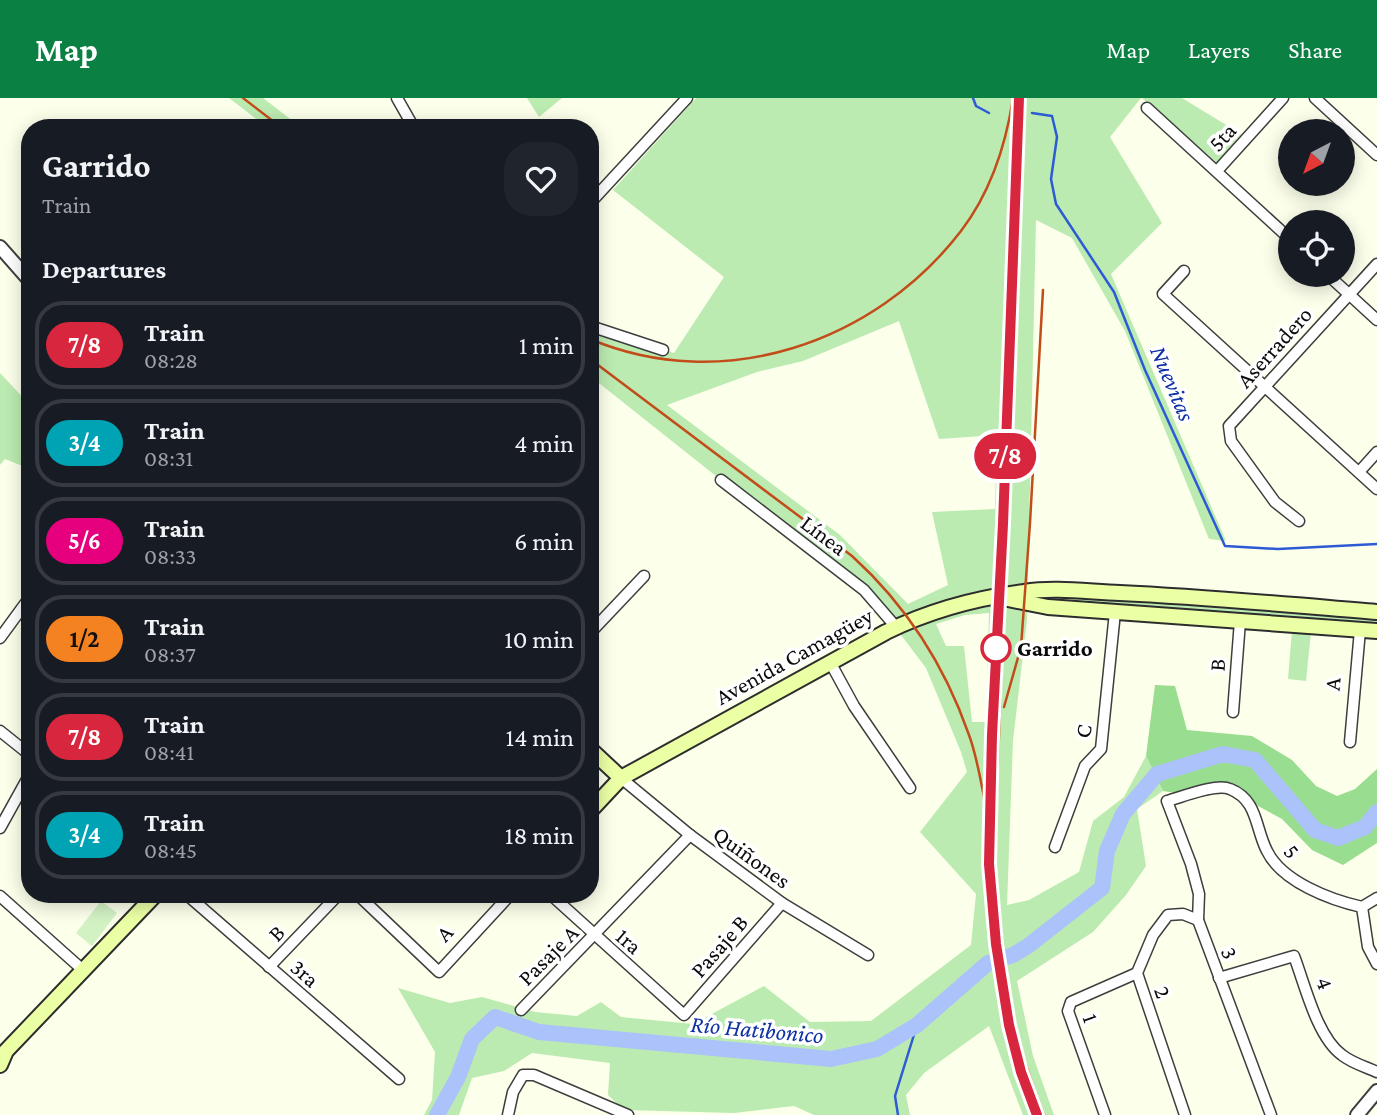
<!DOCTYPE html>
<meta charset="utf-8">
<style>
body{margin:0;font-family:"Crimson Pro",serif;background:#20242c;color:#f1f3f6;height:100vh;display:flex;flex-direction:column;font-size:26px;white-space:nowrap}
*{box-sizing:border-box;margin:0}
p{font-size:23px;color:#9ea1a6}
.icon{flex:none;width:38px;height:38px;fill:none;stroke:currentColor;stroke-width:2;stroke-linecap:round;stroke-linejoin:round}
.map{position:relative;flex:1;overflow:hidden}
.panel{position:absolute;left:21px;top:21px;width:578px;height:784px;display:flex;flex-direction:column;background:#171b24;border-radius:28px;box-shadow:0 4px 18px #0003}
.panel>*{flex:none}
.badge{padding:0 14px;border-radius:23px;font-size:24px;line-height:46px}
.needle{width:46px;rotate:221deg}
.controls{position:absolute;left:1278px;top:21px;display:grid;gap:14px}
.controls a{display:grid;place-items:center;width:77px;height:77px;border-radius:50%;background:#171b24;box-shadow:0 4px 18px #0003;font-size:35px}
.map>.badge{position:absolute;translate:-50% -50%;box-shadow:0 0 0 4px #fff}
h2{padding:0 21px;font-size:26px;line-height:63px}
.round{display:grid;place-items:center;flex:none;width:74px;height:74px;border-radius:28px;background:#20242c}
.headline{display:flex;align-items:center;justify-content:space-between;height:119px;padding:0 21px}
h1{font-size:33px;font-weight:700;line-height:52px}
ul{padding:0;list-style:none}
li{display:flex;align-items:center;gap:21px;height:88px;margin:0 14px 10px;padding:0 7px;border:4px solid #363941;border-radius:28px}
li div{flex:1}
li b{display:block;font-size:26px}
li em{font-style:normal}
li .badge{min-width:77px;font-weight:700;text-align:center}
header{display:flex;align-items:center;gap:42px;box-sizing:border-box;height:98px;padding:0 35px;background:#0b8043;color:#fff}
header strong{font-size:33px}
nav{display:flex;gap:38px;margin-inline-start:auto;font-size:24px}
.map>svg:first-child{display:block}
.green{fill:#bcebb1;fill-rule:evenodd}
.forest{fill:#98dd90}
.pitch{fill:#d2f2c4}
.lines{fill:none;stroke-linecap:round;stroke-linejoin:round}
.stream{stroke:#2d5ad5;stroke-width:2.5}
.river{stroke:#abc2fa;stroke-width:16}
.minor-casing{stroke:#3e3e3e;stroke-width:13}
.tertiary-casing{stroke:#3e3e3e;stroke-width:16}
.secondary-casing{stroke:#2d2d2d;stroke-width:18}
.minor{stroke:#fff;stroke-width:10}
.tertiary{stroke:#fff;stroke-width:12}
.secondary{stroke:#ebffa5;stroke-width:14}
.rail{stroke:#c34c1b;stroke-width:2.5}
.line-casing{stroke:#fff;stroke-width:16}
.line{stroke:#d7263d;stroke-width:10}
.stop-dot{fill:#fff;stroke:#d7263d;stroke-width:3.5}
.labels{text-anchor:middle;dominant-baseline:central;stroke-width:7;stroke-linejoin:round;paint-order:stroke}
.street-label{font-size:23px;fill:#0b0b0b;stroke:#fff}
.stop-label{font-size:23px;font-weight:bold;fill:#0b0b0b;stroke:#fff;text-anchor:start}
.water-label{font-size:24px;font-style:italic;fill:#0e30a4;stroke:#fff}
</style>
<header>
<strong>Map</strong>
<nav><a>Map</a><a>Layers</a><a>Share</a></nav>
</header>
<div class="map">
<svg width="1377" height="1017" viewBox="0 0 1377 1017">
<rect width="100%" height="100%" fill="#fcffea"/>
<g class="green">
<path d="M229 0H263L302 30H268Z"/>
<path d="M527 0H562L539 19Z"/>
<path d="M696 0H1141L1110 39 1162 125 1111 176 1226 443 1209 441 1125 233 1072 140 1036 122 1027 522 1013 643 1007 807 1029 802 1079 774 1093 723 1124 699 1146 658 1163 693 1137 711 1146 768 1126 797 1093 834 1017 883 1033 958 1054 1017H1023L989 928 924 975 906 997 910 1017H814L794 1008 734 1015 624 1012 608 997 610 965 532 955 504 973 472 980 459 1017H424L432 1002 435 954 398 890 450 905 482 899 535 914 577 918 601 904 621 919 693 926 764 888 810 924 871 923 971 847 976 796 920 734 967 674 961 654 926 570 867 492 721 382 590 278V230L674 255 724 179 613 92ZM899 223 939 341 997 337 995 411 932 414 948 487 908 506 840 437 667 307 757 274 803 263ZM989 515 986 624H972L964 548H946L936 526 965 517Z"/>
<path d="M1142 0H1182L1241 36 1217 65Z"/>
<path d="M0 275 30 307V371L5 361 0 367Z"/>
<path d="M1063 496 1377 518V528L1061 505Z"/>
<path d="M1292 532 1311 534 1306 583 1288 581Z"/>
</g>
<path class="forest" d="M1155 587 1175 588 1187 632 1252 638 1292 662 1316 688 1337 698 1355 691 1377 671V745L1343 767 1312 752 1282 721 1258 708 1231 684 1175 695 1163 693 1146 658Z"/>
<path class="pitch" d="M101 803 117 815 92 848 76 835Z"/>
<g class="lines">
<g class="stream">
<path d="M973 0 976 8 989 15"/>
<path d="M1032 15 1052 18 1057 39 1051 81 1056 106 1114 194 1145 272 1225 448 1278 451 1377 446"/>
<path d="M898 1017 895 998 917 927"/>
</g>
<path class="river" d="M437 1017 458 979 472 941 495 919 539 934 831 961 877 951 917 927 988 865 1013 857 1028 848 1102 790 1107 753 1123 716 1157 676 1223 656 1255 662 1315 732 1338 740 1365 729 1377 714"/>
<defs>
<g id="minor">
<path d="M397 0 414 30"/>
<path d="M1315 0 1377 57"/>
<path d="M1147 10 1290 141"/>
<path d="M1217 73 1283 0"/>
<path d="M590 105 687 0"/>
<path d="M1184 173 1163 196 1377 391"/>
<path d="M1328 177 1377 222"/>
<path d="M590 228 663 252"/>
<path d="M1359 374 1377 354"/>
<path d="M721 382 864 492 896 529"/>
<path d="M1299 423 1275 404 1231 343 1229 328 1377 166"/>
<path d="M590 535 644 478"/>
<path d="M0 540 30 499"/>
<path d="M830 564 854 608 910 690"/>
<path d="M1233 614 1240 523"/>
<path d="M0 633 30 657"/>
<path d="M1350 644 1360 532"/>
<path d="M621 680 690 737 782 805 868 857"/>
<path d="M0 730 30 676"/>
<path d="M1055 749 1085 668 1101 651 1115 514"/>
<path d="M186 796 399 981"/>
<path d="M357 796 439 874 511 796"/>
<path d="M550 796 684 917 782 805"/>
<path d="M0 798 84 873"/>
<path d="M1362 809 1368 849 1377 866"/>
<path d="M1362 809 1377 800"/>
<path d="M269 869 339 796"/>
<path d="M1219 880 1294 858C1305 887 1317 939 1342 957 1352 965 1366 969 1377 974"/>
<path d="M521 912 690 737"/>
<path d="M508 1017 513 994 523 977H534L628 1017"/>
<path d="M1105 1017 1068 913 1071 904 1137 875"/>
<path d="M1185 1017 1137 875 1153 837 1168 817 1183 816 1198 822"/>
<path d="M1271 1017 1198 822 1199 796 1191 766 1167 703C1182 699 1216 685 1230 691 1258 702 1255 730 1267 753 1282 784 1331 802 1362 809"/>
</g>
<g id="tertiary">
<path d="M0 149 30 183"/>
<path d="M1357 1017 1377 993"/>
</g>
<g id="secondary">
<path d="M1003 500 1048 509 1377 533"/>
<path d="M590 651 621 680"/>
<path d="M590 713 621 680 886 534C929 513 976 500 1024 494 1055 489 1089 494 1120 495 1206 499 1292 507 1377 514"/>
<path d="M0 967 6 953 156 796"/>
</g>
</defs>
<use href="#minor" class="minor-casing"/>
<use href="#tertiary" class="tertiary-casing"/>
<use href="#secondary" class="secondary-casing"/>
<use href="#minor" class="minor"/>
<use href="#tertiary" class="tertiary"/>
<use href="#secondary" class="secondary"/>
<g class="rail">
<path d="M243 0 282 30"/>
<path d="M1024 0 994 765C998 818 1003 873 1015 925 1021 957 1033 987 1044 1017"/>
<path d="M590 241C723 297 875 245 961 133 990 95 1006 46 1013 0"/>
<path d="M590 261 852 458C906 507 945 568 969 637 979 664 982 694 989 722"/>
<path d="M1004 609 1021 549 1030 425 1043 192"/>
</g>
</g>
<g class="lines">
<defs>
<path id="line" d="M1019 0 1003 426 992 637 989 766 996 846 1009 927 1021 974 1037 1017"/>
</defs>
<use href="#line" class="line-casing"/>
<use href="#line" class="line"/>
</g>
<circle class="stop-dot" cx="996" cy="550" r="14"/>
<g class="labels">
<g class="street-label">
<text transform="translate(1222 39) rotate(-48)">5ta</text>
<text transform="translate(1274 249) rotate(-48)">Aserradero</text>
<text transform="translate(824 437) rotate(37)">Línea</text>
<text transform="translate(794 558) rotate(-29)">Avenida Camagüey</text>
<text transform="translate(1217 567) rotate(-86)">B</text>
<text transform="translate(1332 586) rotate(-85)">A</text>
<text transform="translate(1083 633) rotate(-79)">C</text>
<text transform="translate(1292 753) rotate(50)">5</text>
<text transform="translate(752 759) rotate(36)">Quiñones</text>
<text transform="translate(276 835) rotate(-46)">B</text>
<text transform="translate(444 835) rotate(-47)">A</text>
<text transform="translate(629 843) rotate(41)">1ra</text>
<text transform="translate(719 848) rotate(-49)">Pasaje B</text>
<text transform="translate(1230 855) rotate(70)">3</text>
<text transform="translate(548 857) rotate(-45)">Pasaje A</text>
<text transform="translate(305 875) rotate(41)">3ra</text>
<text transform="translate(1325 885) rotate(69)">4</text>
<text transform="translate(1163 894) rotate(71)">2</text>
<text transform="translate(1091 920) rotate(71)">1</text>
</g>
<g class="stop-label">
<text x="1017" y="550">Garrido</text>
</g>
<g class="water-label">
<text transform="translate(1173 285) rotate(67)">Nuevitas</text>
<text transform="translate(757 931) rotate(5)">Río Hatibonico</text>
</g>
</g>
</svg>
<div class="controls">
<a><svg class="needle" viewBox="-14 -14 28 28"><path d="M0-13l5 13h-10z" fill="#e53935"/><path d="M0 13l5-13h-10z" fill="#9ea1a6"/></svg></a>
<a><svg class="icon" aria-label="locate" viewBox="0 0 24 24"><circle cx="12" cy="12" r="6"/><path d="M12 2v4M12 18v4M2 12h4M18 12h4"/></svg></a>
</div>
<b class="badge" style="left:1005px;top:358px;background:#d7263d;color:#fff">7/8</b>
<section class="panel">
<div class="headline"><div><h1>Garrido</h1><p>Train</p></div><a class="round"><svg class="icon" aria-label="heart" viewBox="0 0 24 24"><path d="M12 20l-8-8c-3-5 5-10 8-4 3-6 11-1 8 4z"/></svg></a></div>
<h2>Departures</h2>
<ul>
<li><span class="badge" style="background:#d7263d;color:#fff">7/8</span><div><b>Train</b><p>08:28</p></div><em>1 min</em></li>
<li><span class="badge" style="background:#00a3b4;color:#fff">3/4</span><div><b>Train</b><p>08:31</p></div><em>4 min</em></li>
<li><span class="badge" style="background:#e6007e;color:#fff">5/6</span><div><b>Train</b><p>08:33</p></div><em>6 min</em></li>
<li><span class="badge" style="background:#f58220;color:#111">1/2</span><div><b>Train</b><p>08:37</p></div><em>10 min</em></li>
<li><span class="badge" style="background:#d7263d;color:#fff">7/8</span><div><b>Train</b><p>08:41</p></div><em>14 min</em></li>
<li><span class="badge" style="background:#00a3b4;color:#fff">3/4</span><div><b>Train</b><p>08:45</p></div><em>18 min</em></li>
</ul>
</section>
</div>
